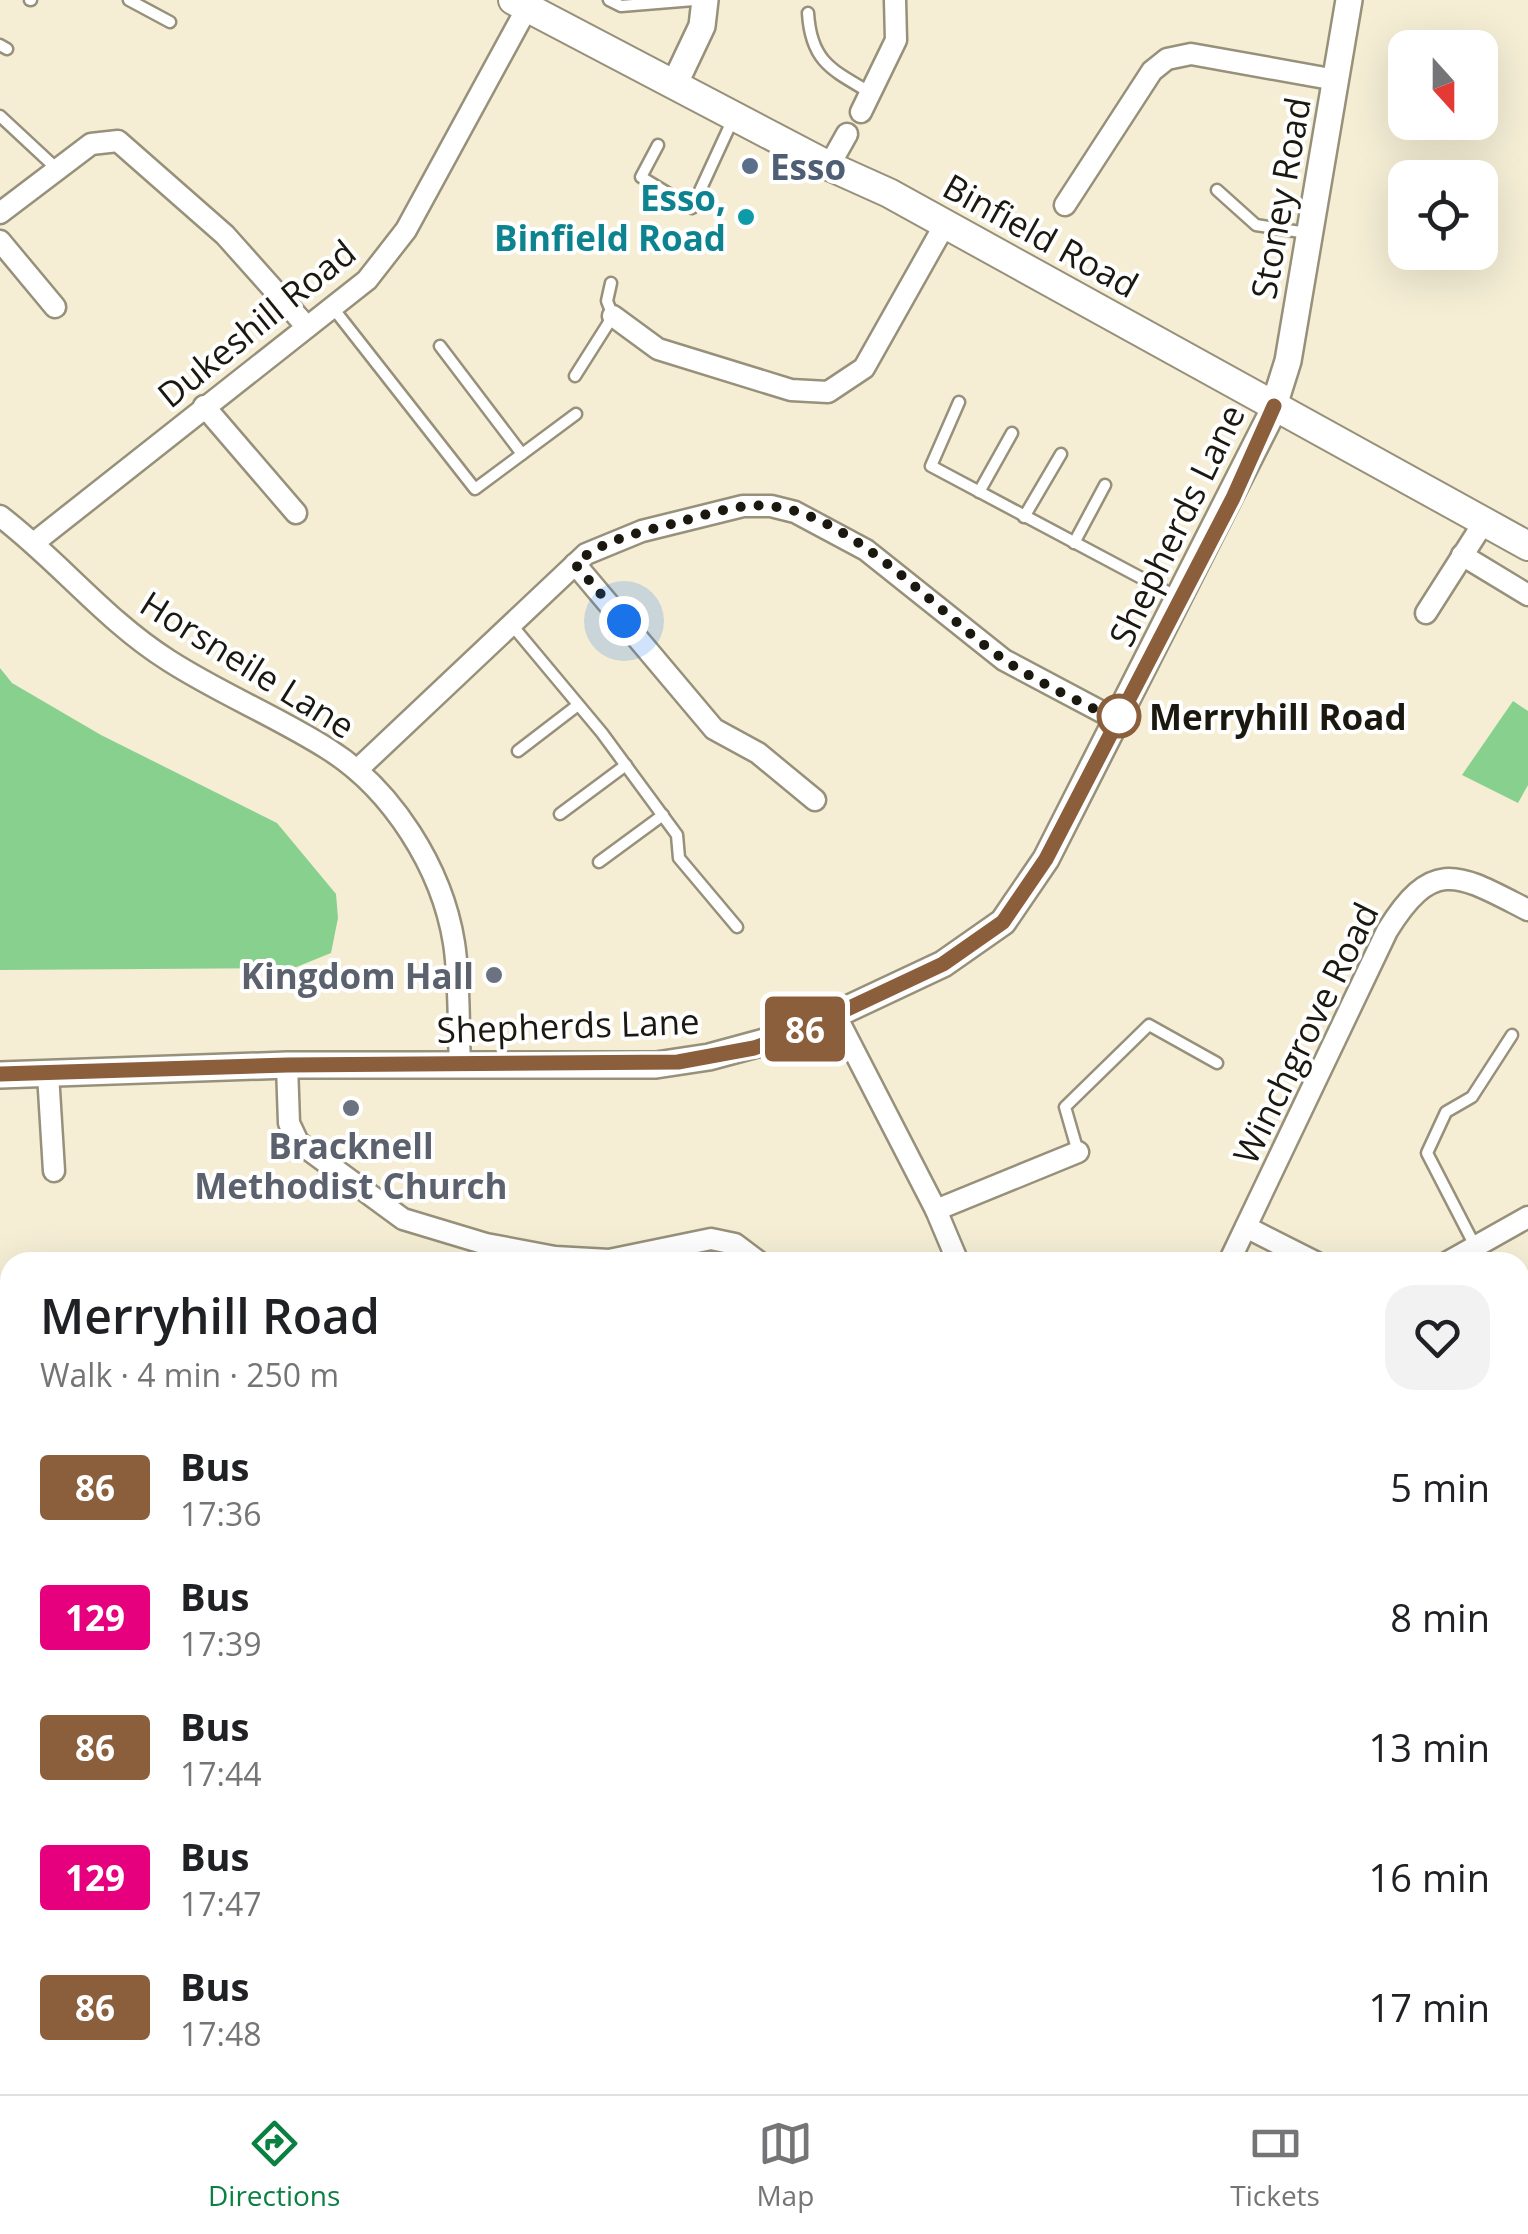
<!DOCTYPE html>
<meta charset="utf-8">
<style>
body{margin:0;font-family:"Open Sans",sans-serif;background:#f2f2f2;color:#202124;height:100vh;display:flex;flex-direction:column;font-size:38px;white-space:nowrap}
*{box-sizing:border-box;margin:0}
p{font-size:32px;color:#757577}
.icon{flex:none;width:55px;height:55px;fill:none;stroke:currentColor;stroke-width:2;stroke-linecap:round;stroke-linejoin:round}
.map{position:relative;flex:1;overflow:hidden}
.sheet{position:absolute;left:0px;top:1252px;width:1530px;height:842px;display:flex;flex-direction:column;background:#fff;border-radius:30px 30px 0 0;box-shadow:0 10px 40px #0002}
.sheet>*{flex:none}
.badge{padding:0 20px;border-radius:8px;font-size:35px;line-height:65px}
.needle{width:65px;rotate:159deg}
.tools{position:absolute;left:1388px;top:30px;display:grid;gap:20px}
.tools a{display:grid;place-items:center;width:110px;height:110px;border-radius:20px;background:#fff;box-shadow:0 10px 40px #0002;font-size:50px}
.you{position:absolute;width:50px;height:50px;margin:-25px;border:8px solid #fff;border-radius:50%;background:#1a73e8;box-shadow:0 0 0 15px #1a73e833}
.map>.badge{position:absolute;translate:-50% -50%;box-shadow:0 0 0 5px #fff}
.round{display:grid;place-items:center;flex:none;width:105px;height:105px;border-radius:30px;background:#f2f2f2}
.summary{display:flex;align-items:center;justify-content:space-between;height:170px;padding:0 40px}
h1{font-size:48px;font-weight:600;line-height:75px}
ul{padding:0;list-style:none}
li{display:flex;align-items:center;gap:30px;height:130px;padding:0 40px}
li div{flex:1}
li b{display:block;font-size:38px}
li em{font-style:normal}
li .badge{min-width:110px;font-weight:700;text-align:center}
.dock{display:flex;justify-content:space-around;align-items:center;height:140px;border-top:2px solid #e0e0e0;background:#fff;font-size:28px;color:#757577}
.dock a{display:grid;justify-items:center;gap:5px}
.dock .selected{color:#0b8043}
.map>svg:first-child{display:block}
.green{fill:#88d08e}
.forest{fill:#74c27c}
.lines{fill:none;stroke-linecap:round;stroke-linejoin:round}
.stream{stroke:#48b8c2;stroke-width:5}
.service-casing{stroke:#97907a;stroke-width:15}
.minor-casing{stroke:#97907a;stroke-width:25}
.tertiary-casing{stroke:#97907a;stroke-width:30}
.secondary-casing{stroke:#97907a;stroke-width:32}
.service{stroke:#fff;stroke-width:10}
.minor{stroke:#fff;stroke-width:20}
.tertiary{stroke:#fff;stroke-width:25}
.secondary{stroke:#fff;stroke-width:28}
.line-casing{stroke:#fff;stroke-width:22}
.line{stroke:#8b5e3c;stroke-width:15}
.walk{stroke:#1a180f;stroke-width:10;stroke-dasharray:0 18}
.service-dot{fill:#5c6f8a;stroke:#fff;stroke-width:4}
.culture-dot{fill:#0f9aa8;stroke:#fff;stroke-width:4}
.stop-dot{fill:#fff;stroke:#8b5e3c;stroke-width:5}
.worship-dot{fill:#6b7280;stroke:#fff;stroke-width:4}
.labels{text-anchor:middle;dominant-baseline:central;stroke-width:8;stroke-linejoin:round;paint-order:stroke}
.service-label{font-size:35px;font-weight:bold;fill:#4e5e75;stroke:#fff;text-anchor:start}
.culture-label{font-size:35px;font-weight:bold;fill:#0d838f;stroke:#fff;text-anchor:end}
.street-label{font-size:35px;fill:#1a180f;stroke:#fff}
.stop-label{font-size:35px;font-weight:bold;fill:#1a180f;stroke:#fff;text-anchor:start}
.worship-label{font-size:35px;font-weight:bold;fill:#5b616d;stroke:#fff;text-anchor:end}
</style>
<div class="map">
<svg width="1528" height="2094" viewBox="0 0 1528 2094">
<rect width="100%" height="100%" fill="#f5eed5"/>
<g class="green">
<path d="M0 668 12 683 101 735 277 823 336 894 338 918 331 953 294 968 0 970Z"/>
<path d="M1513 701 1528 711V785L1518 803 1462 775Z"/>
<path d="M10 1553V2085H56V2094H0V1554Z"/>
<path d="M1528 1655V2094H1421L1423 2085H1520V1661Z"/>
</g>
<path class="forest" d="M10 1537V1816L0 1817V1539Z"/>
<g class="lines">
<g class="stream">
<path d="M1520 1877 1528 1852"/>
<path d="M1451 2094 1454 2085"/>
</g>
<defs>
<g id="service">
<path d="M30 0H31"/>
<path d="M129 0 170 22"/>
<path d="M609 0 621 6 694 0"/>
<path d="M808 13C811 62 832 70 871 93"/>
<path d="M0 45 7 49"/>
<path d="M0 116 57 169"/>
<path d="M658 145 641 177 692 208 733 119"/>
<path d="M1217 190 1256 225 1307 233"/>
<path d="M333 308 475 489 576 414"/>
<path d="M440 346 522 454"/>
<path d="M575 376 613 316 607 301 611 283"/>
<path d="M959 402 931 466 1179 598"/>
<path d="M979 492 1012 433"/>
<path d="M1024 517 1061 454"/>
<path d="M1074 543 1105 485"/>
<path d="M511 624 602 733 677 835 679 858 737 927"/>
<path d="M518 751 578 705"/>
<path d="M560 814 626 765"/>
<path d="M599 862 663 815"/>
<path d="M1078 1152 1065 1107 1149 1025 1217 1063"/>
<path d="M1475 1246 1427 1153 1446 1112 1472 1097 1512 1035"/>
<path d="M619 2085 628 2094"/>
<path d="M869 2085 872 2094"/>
<path d="M1198 2085 1201 2094"/>
</g>
<g id="minor">
<path d="M861 112 896 40 895 0"/>
<path d="M829 166 847 134"/>
<path d="M1065 205 1152 71 1167 59 1191 54 1336 80"/>
<path d="M0 213 91 144 118 141 225 235 307 327"/>
<path d="M0 241 55 307"/>
<path d="M613 316 658 349 791 390 828 392 864 368 944 226"/>
<path d="M204 406 296 513"/>
<path d="M0 516C59 561 105 620 168 660 219 693 276 716 328 749 392 789 442 868 454 943 460 982 458 1024 460 1065"/>
<path d="M35 542 367 280 406 230 527 8"/>
<path d="M1462 555 1528 595"/>
<path d="M575 564 714 729 758 753 815 800"/>
<path d="M1426 613 1484 522"/>
<path d="M357 770 586 554 642 531 743 506H771L795 512 866 550 1004 660 1117 720"/>
<path d="M836 1016 936 1210 958 1262"/>
<path d="M287 1065 289 1123 298 1142 403 1219 486 1244 555 1257 609 1260 711 1239 735 1244 759 1262"/>
<path d="M48 1074 54 1171"/>
<path d="M936 1210 1078 1152"/>
<path d="M1246 1227 1315 1262"/>
<path d="M1229 1262 1387 931C1434 855 1459 875 1528 910"/>
<path d="M1448 1262 1528 1217"/>
<path d="M0 1338 10 1337"/>
<path d="M1520 1456 1528 1468"/>
<path d="M1520 1526 1528 1516"/>
<path d="M279 2085 281 2094"/>
<path d="M899 2094 928 2085"/>
<path d="M1155 2094 1158 2085"/>
</g>
<g id="tertiary">
<path d="M675 83 702 26 705 0"/>
<path d="M0 1075 287 1065H656L709 1057 794 1034 943 964 1003 922 1046 859 1271 415 1288 361 1349 0"/>
</g>
<path id="secondary" d="M513 0 829 166 889 193 1528 546"/>
</defs>
<use href="#service" class="service-casing"/>
<use href="#minor" class="minor-casing"/>
<use href="#tertiary" class="tertiary-casing"/>
<use href="#secondary" class="secondary-casing"/>
<use href="#service" class="service"/>
<use href="#minor" class="minor"/>
<use href="#tertiary" class="tertiary"/>
<use href="#secondary" class="secondary"/>
</g>
<g class="lines">
<defs>
<path id="line" d="M0 1074 288 1065 678 1062 754 1048 794 1034 943 964 1003 922 1046 859 1233 498 1274 406"/>
</defs>
<use href="#line" class="line-casing"/>
<use href="#line" class="line"/>
<path class="walk" d="M624 621 575 564C602 540 637 533 672 524 703 516 736 503 769 506 852 513 937 613 1003 659 1038 683 1079 701 1117 720L1119 716"/>
</g>
<circle class="service-dot" cx="750" cy="166" r="10"/>
<circle class="culture-dot" cx="746" cy="217" r="10"/>
<circle class="stop-dot" cx="1119" cy="716" r="20"/>
<g class="worship-dot">
<circle cx="494" cy="975" r="10"/>
<circle cx="351" cy="1108" r="10"/>
</g>
<g class="labels">
<g class="service-label">
<text x="770" y="166">Esso</text>
</g>
<g class="culture-label">
<text x="726" y="197">Esso,<tspan x="726" dy="40">Binfield Road</tspan></text>
</g>
<g class="street-label">
<text transform="translate(1280 198) rotate(-80)">Stoney Road</text>
<text transform="translate(1041 235) rotate(29)">Binfield Road</text>
<text transform="translate(256 323) rotate(-39)">Dukeshill Road</text>
<text transform="translate(1176 525) rotate(-64)">Shepherds Lane</text>
<text transform="translate(248 664) rotate(32)">Horsneile Lane</text>
<text transform="translate(568 1025) rotate(-2)">Shepherds Lane</text>
<text transform="translate(1305 1033) rotate(-64)">Winchgrove Road</text>
</g>
<g class="stop-label">
<text x="1149" y="716">Merryhill Road</text>
</g>
<g class="worship-label">
<text x="474" y="975">Kingdom Hall</text>
<text x="351" y="1145" text-anchor="middle">Bracknell<tspan x="351" dy="40">Methodist Church</tspan></text>
</g>
</g>
</svg>
<div class="tools">
<a><svg class="needle" viewBox="-14 -14 28 28"><path d="M0-13l5 13h-10z" fill="#e53935"/><path d="M0 13l5-13h-10z" fill="#757577"/></svg></a>
<a><svg class="icon" aria-label="locate" viewBox="0 0 24 24"><circle cx="12" cy="12" r="6"/><path d="M12 2v4M12 18v4M2 12h4M18 12h4"/></svg></a>
</div>
<div class="you" style="left:624px;top:621px"></div>
<b class="badge" style="left:805px;top:1029px;background:#8b5e3c;color:#fff">86</b>
<section class="sheet">
<div class="summary"><div><h1>Merryhill Road</h1><p>Walk · 4 min · 250 m</p></div><a class="round"><svg class="icon" aria-label="heart" viewBox="0 0 24 24"><path d="M12 20l-8-8c-3-5 5-10 8-4 3-6 11-1 8 4z"/></svg></a></div>
<ul>
<li><span class="badge" style="background:#8b5e3c;color:#fff">86</span><div><b>Bus</b><p>17:36</p></div><em>5 min</em></li>
<li><span class="badge" style="background:#e6007e;color:#fff">129</span><div><b>Bus</b><p>17:39</p></div><em>8 min</em></li>
<li><span class="badge" style="background:#8b5e3c;color:#fff">86</span><div><b>Bus</b><p>17:44</p></div><em>13 min</em></li>
<li><span class="badge" style="background:#e6007e;color:#fff">129</span><div><b>Bus</b><p>17:47</p></div><em>16 min</em></li>
<li><span class="badge" style="background:#8b5e3c;color:#fff">86</span><div><b>Bus</b><p>17:48</p></div><em>17 min</em></li>
</ul>
</section>
</div>
<nav class="dock">
<a class="selected"><svg class="icon" aria-label="directions" viewBox="0 0 24 24"><path d="M12 3l9 9-9 9-9-9zM9 14v-3h6M13 9l2 2-2 2"/></svg>Directions</a>
<a><svg class="icon" aria-label="map" viewBox="0 0 24 24"><path d="M3 6l6-2 6 2 6-2v14l-6 2-6-2-6 2zM9 4v14M15 6v14"/></svg>Map</a>
<a><svg class="icon" aria-label="tickets" viewBox="0 0 24 24"><path d="M3 7h18v10H3zM15 7v10"/></svg>Tickets</a>
</nav>
